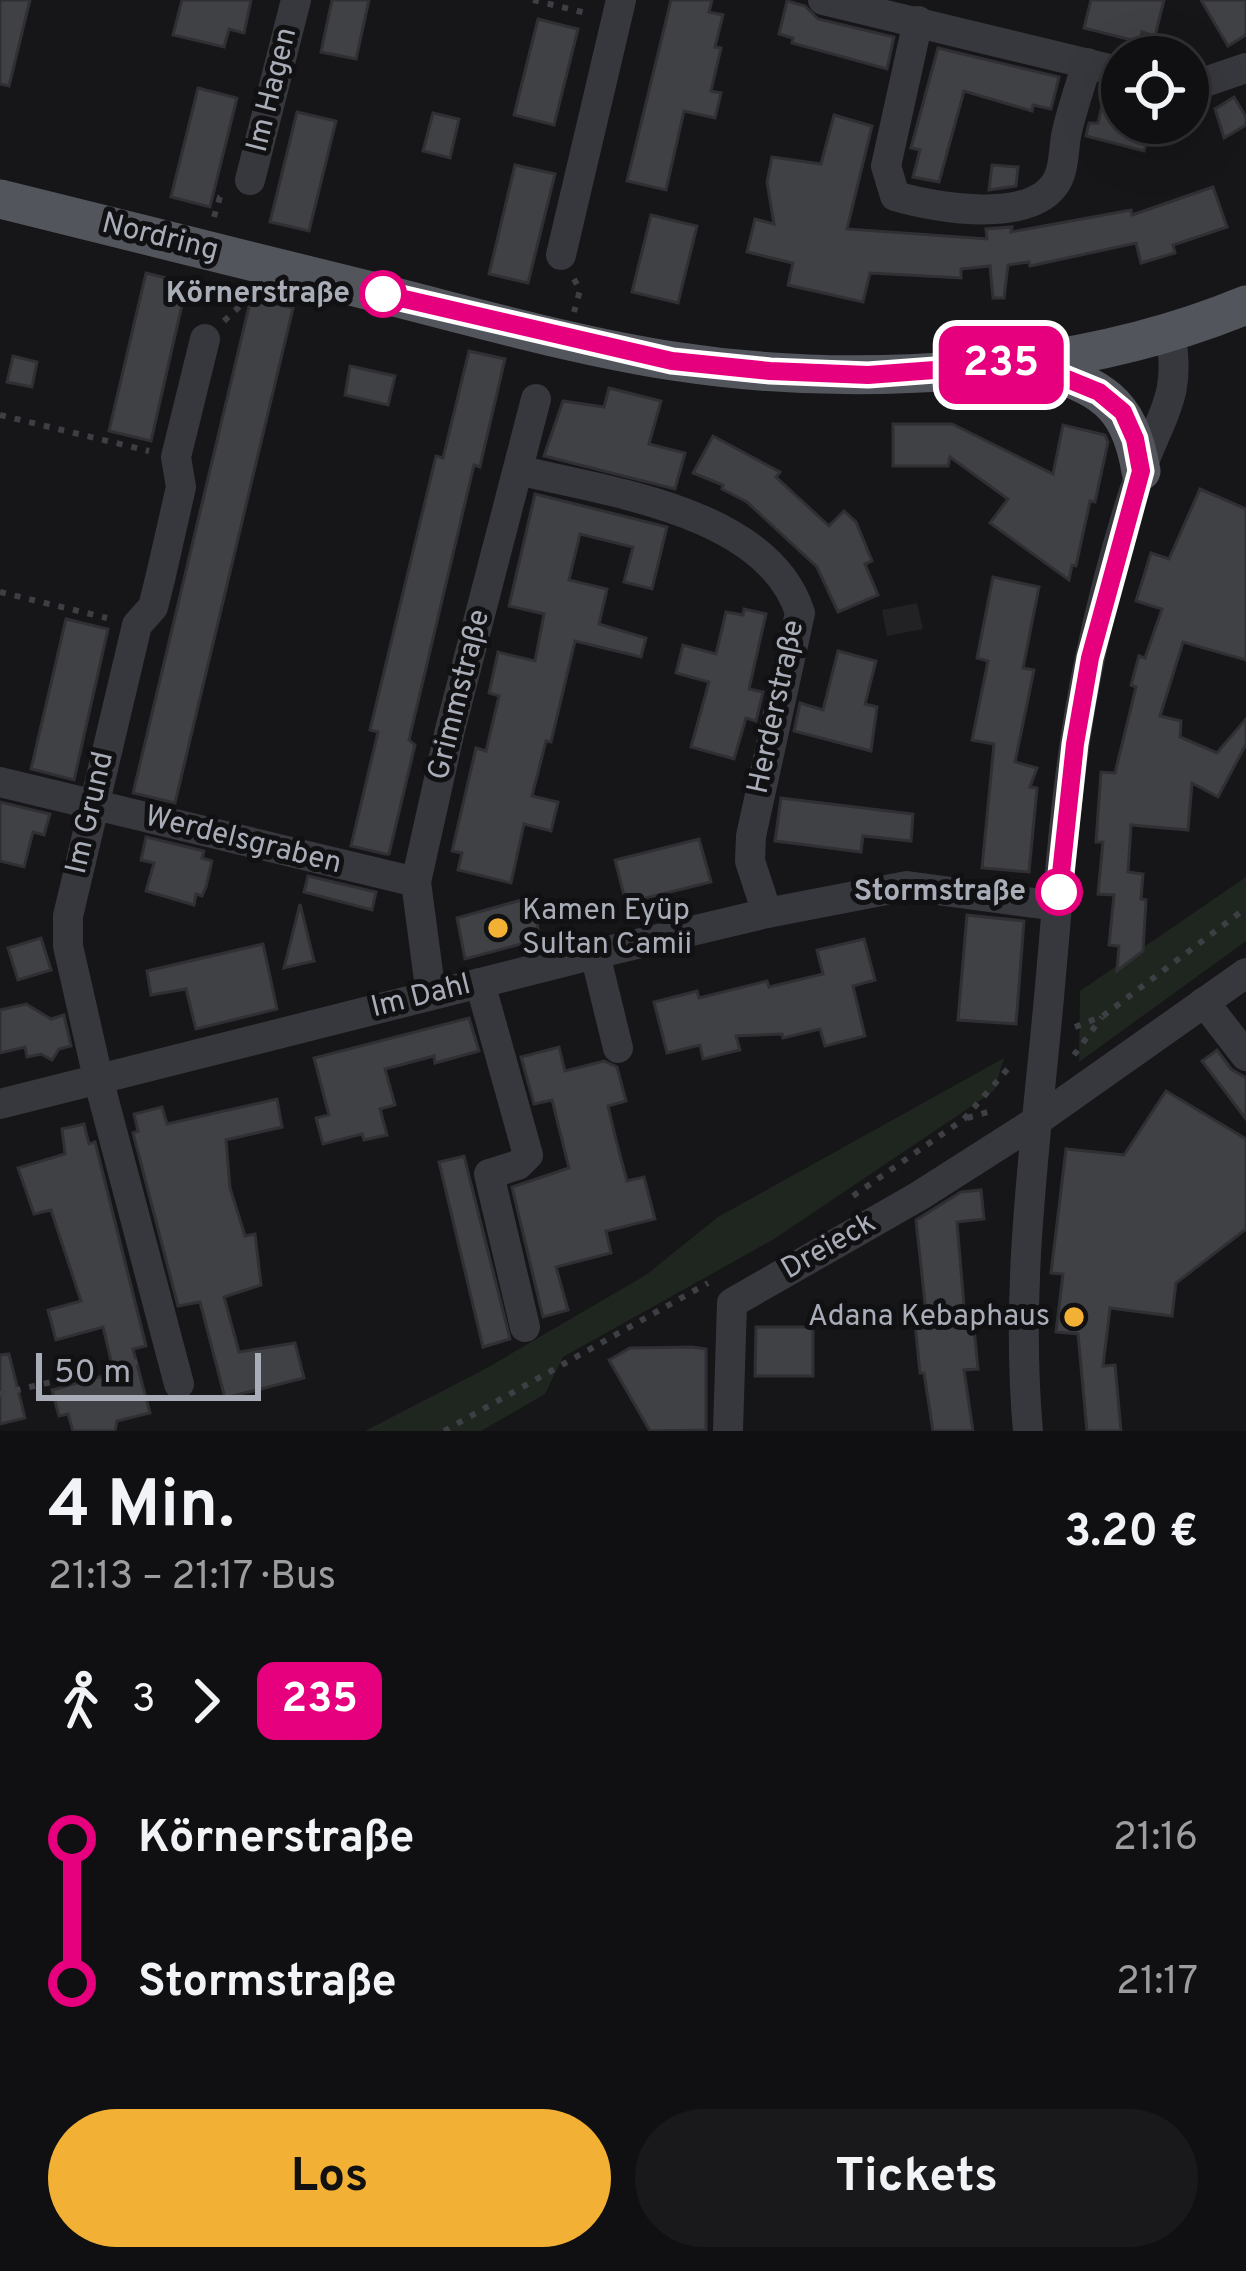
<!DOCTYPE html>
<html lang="de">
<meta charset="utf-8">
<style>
body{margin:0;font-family:Overpass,sans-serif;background:#19191b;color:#f1f3f6;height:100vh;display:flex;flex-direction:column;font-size:45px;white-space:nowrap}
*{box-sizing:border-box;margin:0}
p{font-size:39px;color:#9c9d9f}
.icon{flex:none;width:66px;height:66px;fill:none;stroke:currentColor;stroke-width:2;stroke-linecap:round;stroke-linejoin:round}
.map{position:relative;height:1431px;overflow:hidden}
.panel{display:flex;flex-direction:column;background:#101012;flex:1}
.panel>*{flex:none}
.badge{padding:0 24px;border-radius:18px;font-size:42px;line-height:78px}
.tools{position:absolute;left:1101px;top:36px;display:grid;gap:24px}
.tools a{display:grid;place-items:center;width:108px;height:108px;border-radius:50%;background:#101012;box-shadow:0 12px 48px #0002,0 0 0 3px #303032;font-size:60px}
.scale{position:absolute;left:36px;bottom:30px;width:225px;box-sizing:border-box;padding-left:12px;border:6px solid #a8adb8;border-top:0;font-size:33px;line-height:42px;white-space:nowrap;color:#a8adb8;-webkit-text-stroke:9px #111113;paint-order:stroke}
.map>.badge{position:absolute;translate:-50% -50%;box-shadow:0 0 0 6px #fff}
.legs{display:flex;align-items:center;gap:18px;height:132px;padding:0 48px;font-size:39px}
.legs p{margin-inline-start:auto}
.overview{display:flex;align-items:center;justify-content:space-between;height:204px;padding:0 48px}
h1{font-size:66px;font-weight:700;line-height:90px}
.button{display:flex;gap:24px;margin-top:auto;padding:24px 48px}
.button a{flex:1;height:138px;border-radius:72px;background:#f2b134;color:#111;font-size:48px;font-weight:700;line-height:138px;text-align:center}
.button a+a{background:#19191b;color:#f1f3f6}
ul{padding:0 48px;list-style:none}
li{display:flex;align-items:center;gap:42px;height:144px;font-size:45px}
li i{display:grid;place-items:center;width:18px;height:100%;margin:0 15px;background:currentColor}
li i::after{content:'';width:30px;height:30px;margin:-15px;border:9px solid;border-radius:50%;background:#101012}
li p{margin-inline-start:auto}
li:first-child i{background:linear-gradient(#0000 50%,currentColor 0)}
li:last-child i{background:linear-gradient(currentColor 50%,#0000 0)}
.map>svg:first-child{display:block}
.built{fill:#222225}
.green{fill:#1e261f}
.building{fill:#404145;stroke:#303034;stroke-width:3}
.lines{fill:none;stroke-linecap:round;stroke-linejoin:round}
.path{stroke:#3d3f44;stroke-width:6;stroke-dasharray:6 9;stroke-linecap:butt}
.minor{stroke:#37383d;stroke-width:30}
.major{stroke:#53555c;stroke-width:39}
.line-1-casing{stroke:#fff;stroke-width:27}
.line-1{stroke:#e6007e;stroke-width:18}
.stop-1-dot{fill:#fff;stroke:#e6007e;stroke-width:6}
.poi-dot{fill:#f2b134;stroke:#111113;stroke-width:4.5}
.labels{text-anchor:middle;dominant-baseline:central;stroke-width:10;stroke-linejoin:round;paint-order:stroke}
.street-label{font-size:30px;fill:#a8adb8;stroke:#111113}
.stop-label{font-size:30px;font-weight:bold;fill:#a8adb8;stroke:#111113;text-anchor:end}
.poi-label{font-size:30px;fill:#a8adb8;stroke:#111113;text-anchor:start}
</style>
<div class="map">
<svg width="1246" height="1431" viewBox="0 0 1246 1431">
<rect width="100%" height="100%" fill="#161618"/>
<path class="built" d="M917 603 923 629 887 636 882 610Z"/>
<g class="green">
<path d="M1246 877V941L1079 1062 1080 991Z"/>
<path d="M1004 1058 994 1091 774 1239 563 1357 545 1394 481 1431H365L485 1369 646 1275 718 1217Z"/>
</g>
<g class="building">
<path d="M0 0H30L9 86 0 84Z"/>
<path d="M182 0H251L244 33 229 29 224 47 173 35Z"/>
<path d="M332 0H369L356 59 321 52Z"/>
<path d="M671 0H712L709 12 723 15 715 47 721 48 711 91 721 93 715 118 684 111 666 190 627 181Z"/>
<path d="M1091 0H1164L1155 36 1142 32 1139 42 1084 28Z"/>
<path d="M1201 0H1246V35L1228 46Z"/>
<path d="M787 1 805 6 818 19 894 37 887 69 792 43 793 38 779 34Z"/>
<path d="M538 19 578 29 554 125 514 115Z"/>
<path d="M938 48 1059 77 1051 109 1033 105 1032 111 964 91 939 182 913 177 920 150 911 148Z"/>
<path d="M198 88 237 98 210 207 171 197Z"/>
<path d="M1106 88 1122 91V123H1151L1144 151 1086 136 1089 123H1098Z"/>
<path d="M1234 97 1246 117V125L1224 138 1215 109Z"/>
<path d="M297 112 336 121 309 231 270 222Z"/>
<path d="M433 113 459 119 450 158 423 151Z"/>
<path d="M834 115 872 126 847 229 987 239 986 229 1012 227 1011 232 1131 210 1132 215 1213 187 1227 227 1173 245 1175 253 1141 263 1136 243 1030 266 1029 262 1008 265 1004 298H993L990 266 961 269V278L870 273 863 302 788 285 793 263 747 252 755 219 774 224 767 182 772 157 821 164Z"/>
<path d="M515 165 555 174 528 283 489 274Z"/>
<path d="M992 165 1018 167 1016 186 989 190Z"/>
<path d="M651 215 697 226 678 303 632 292Z"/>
<path d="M146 273 187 283 151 441 109 431Z"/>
<path d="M251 298 293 308 175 803 133 793Z"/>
<path d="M469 351 505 359 481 462 480 467 474 465 409 740 415 745 389 854H385L351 846 378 732 370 730 436 456 443 458Z"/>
<path d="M13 356 37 362 32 387 7 382Z"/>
<path d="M350 366 395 376 388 405 345 395Z"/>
<path d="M609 388 661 401 649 444 685 453 675 489 544 456 563 401 604 407Z"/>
<path d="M893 424H952L1053 474 1063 425 1105 435 1108 442 1095 502 1090 501 1076 566 1072 565 1069 580 990 523 1008 499 950 457 948 466H893Z"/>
<path d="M713 436 780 472 776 477 829 526 844 511 856 522 872 561 865 564 878 595 838 612 817 567 747 502 722 489 723 485 693 473Z"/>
<path d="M1200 489 1246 509V660L1183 642 1160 716 1181 721 1180 737 1217 753 1246 719V744L1218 797 1192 783 1188 830 1131 825 1128 872 1143 874 1141 899 1146 900 1143 951 1117 971 1119 946 1109 945 1114 895 1098 894 1103 842H1096L1101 772 1115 773 1136 687 1131 685 1139 656 1145 658 1162 609 1136 601 1151 553 1169 559Z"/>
<path d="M535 494 667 527 652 589 624 582 633 547 580 534 569 580 607 589 599 624 646 638 641 657 575 641 551 742 546 741 532 796 558 802 551 831 524 824 511 883 458 870 462 853 452 851 476 748 486 751 499 696 489 693 498 652 535 661 544 614 509 606Z"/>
<path d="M993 577 1039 587 1023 668 1034 670 1015 762 1037 768 1030 787 1037 788 1029 872 982 868 994 744 972 740 988 661 977 658Z"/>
<path d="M744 609 766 614 749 689 763 692 756 721 746 718 734 759 691 747 709 682 676 673 683 645 716 654 726 612 743 615Z"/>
<path d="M66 619 108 629 74 780 31 769Z"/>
<path d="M838 651 876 661 865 704 877 707 871 751 794 731 800 703 823 710Z"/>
<path d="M781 798 913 814 911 841 863 836 861 852 775 841Z"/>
<path d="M0 802 50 814 44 835 33 832 24 867 0 861Z"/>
<path d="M146 837 204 851 202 858 212 861 206 887 202 896 196 894 194 905 146 891 154 863 141 860Z"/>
<path d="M699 839 711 882 626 903 615 860Z"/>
<path d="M308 876 376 892 372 910 304 892Z"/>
<path d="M521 900 533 903 540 939 465 959 457 918Z"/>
<path d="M300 904 314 961 284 968Z"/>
<path d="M967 915 1024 921 1016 1024 958 1020Z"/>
<path d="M41 938 51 970 18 980 8 948Z"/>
<path d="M864 939 875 980 853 986 865 1036 825 1046 820 1029 783 1038 782 1034 736 1036 740 1050 703 1059 700 1045 667 1053 654 1002 697 991 699 998 767 981 769 987 823 974 817 950Z"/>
<path d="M263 944 277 1009 196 1029 186 989 151 995 147 971Z"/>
<path d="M26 1004 51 1019 64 1015 71 1046 59 1049 52 1060 41 1054 27 1057 25 1047 0 1053V1010Z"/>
<path d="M469 1018 479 1051 435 1063 434 1056 385 1069 395 1105 380 1109 387 1135 364 1140 362 1134 323 1144 316 1118 329 1115 314 1058Z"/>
<path d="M559 1047 565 1071 604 1061 617 1067 626 1101 608 1106 617 1144 627 1181 644 1177 655 1219 606 1231 611 1253 556 1267 568 1310 543 1317 512 1187 569 1168 552 1100 534 1104 521 1057Z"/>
<path d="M1217 1050 1231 1069 1246 1078V1119L1202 1061Z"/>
<path d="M1166 1091 1246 1139V1229L1176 1283 1172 1316 1110 1308 1103 1366 1115 1365 1121 1431H1087L1078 1334 1056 1332 1063 1274 1051 1273 1066 1149 1124 1155Z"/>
<path d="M277 1099 282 1127 226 1140 230 1188 245 1236 255 1234 261 1285 224 1297 239 1352 295 1343 304 1378 225 1398 200 1302 178 1306 133 1133 138 1131 134 1114 162 1107 167 1124Z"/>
<path d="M84 1124 89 1144 95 1142 146 1346 133 1349 150 1413 117 1421 115 1431H73L68 1414 59 1416 52 1390 114 1373 103 1327 56 1340 48 1310 81 1301 51 1210 34 1214 18 1168 65 1154 62 1129Z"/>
<path d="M464 1156 510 1339 483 1347 439 1162Z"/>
<path d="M981 1190 984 1219 957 1222 965 1319 973 1318 978 1369 964 1370 973 1431H933L924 1373H920L915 1323 927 1322 916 1220 961 1192Z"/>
<path d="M756 1327H813V1376H755Z"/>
<path d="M692 1347 706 1349V1430L650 1431 609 1360 630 1348Z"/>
<path d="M9 1354 25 1418 0 1424V1355Z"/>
</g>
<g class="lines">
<g class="path">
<path d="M533 0 590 14"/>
<path d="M214 217 220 197 227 193"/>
<path d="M574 279 580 290 574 312"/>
<path d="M224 321 241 305 244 294"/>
<path d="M0 415 149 451"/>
<path d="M0 592 107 618"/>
<path d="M1075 1027 1103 1016 1246 908"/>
<path d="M1074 1055 1102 1017"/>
<path d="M967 1118 995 1110"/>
<path d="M853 1196 964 1119 1012 1064"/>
<path d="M0 1394 145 1360"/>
<path d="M444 1431 708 1283"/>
</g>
<g class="minor">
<path d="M823 0 1122 72"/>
<path d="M918 21 886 166 895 196C936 208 1042 227 1060 174 1064 162 1064 148 1066 136 1071 112 1080 87 1087 63"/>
<path d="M1188 82H1205L1246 68"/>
<path d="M250 180 296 0"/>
<path d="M561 255 621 0"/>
<path d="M518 470C608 492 768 511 800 613L751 836 750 861 767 913"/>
<path d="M0 782 416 882"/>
<path d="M595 954 618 1048"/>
<path d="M480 983 528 1155 518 1165 489 1174 525 1327"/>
<path d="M431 995 416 882 450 730 536 399"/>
<path d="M1204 1002 1246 1056"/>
<path d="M0 1104 595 954 767 913 907 886 1057 906"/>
<path d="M179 1384 98 1078 68 946V916L137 625 153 607 161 575 181 487 176 457 205 339"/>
<path d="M728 1431 732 1303 919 1196 1035 1122 1246 973"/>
<path d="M1028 1431C1016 1299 1032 1171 1045 1039 1058 912 1063 783 1090 658 1103 596 1120 533 1140 473 1159 417 1183 397 1170 334"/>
</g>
<g class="major">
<path d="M0 199C124 230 247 260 371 291 471 316 571 345 673 361 856 389 1074 376 1246 305"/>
<path d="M1029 363C1096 387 1128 395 1141 471"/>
</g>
</g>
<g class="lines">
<defs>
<path id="line-1" d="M383 294 672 361 770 371 868 375 1028 363 1099 392 1123 412 1135 439 1141 471 1090 658 1075 744 1059 892"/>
</defs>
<use href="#line-1" class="line-1-casing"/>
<use href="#line-1" class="line-1"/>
</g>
<g class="stop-1-dot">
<circle cx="383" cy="294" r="21"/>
<circle cx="1059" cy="892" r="21"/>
</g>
<g class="poi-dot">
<circle cx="498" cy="928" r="12"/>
<circle cx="1074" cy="1317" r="12"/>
</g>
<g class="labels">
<g class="street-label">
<text transform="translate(273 90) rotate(-76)">Im Hagen</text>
<text transform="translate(160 238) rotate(14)">Nordring</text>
<text transform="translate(460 695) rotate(-76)">Grimmstraße</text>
<text transform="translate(777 707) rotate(-78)">Herderstraße</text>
<text transform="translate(91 813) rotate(-77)">Im Grund</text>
<text transform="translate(243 841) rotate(14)">Werdelsgraben</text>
<text transform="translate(421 997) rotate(-14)">Im Dahl</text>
<text transform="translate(829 1247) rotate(-30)">Dreieck</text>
</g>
<g class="stop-label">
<text x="350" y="294">Körnerstraße</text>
<text x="1026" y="892">Stormstraße</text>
</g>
<g class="poi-label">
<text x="522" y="911">Kamen Eyüp<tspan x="522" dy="34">Sultan Camii</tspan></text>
<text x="1050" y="1317" text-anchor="end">Adana Kebaphaus</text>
</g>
</g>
</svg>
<div class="tools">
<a><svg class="icon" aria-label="locate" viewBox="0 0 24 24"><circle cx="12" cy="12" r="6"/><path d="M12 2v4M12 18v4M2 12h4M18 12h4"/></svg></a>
</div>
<div class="scale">50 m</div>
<b class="badge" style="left:1001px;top:365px;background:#e6007e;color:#fff">235</b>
</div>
<section class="panel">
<div class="overview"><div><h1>4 Min.</h1><p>21:13 – 21:17 · Bus</p></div><b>3.20 €</b></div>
<div class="legs"><svg class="icon" aria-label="walk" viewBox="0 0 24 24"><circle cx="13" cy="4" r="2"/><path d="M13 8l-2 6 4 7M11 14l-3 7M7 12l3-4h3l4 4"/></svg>3<svg class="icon" aria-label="forward" viewBox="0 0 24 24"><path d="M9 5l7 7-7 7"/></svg><b class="badge" style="background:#e6007e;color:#fff">235</b></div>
<ul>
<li><i style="color:#e6007e"></i><b>Körnerstraße</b><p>21:16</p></li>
<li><i style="color:#e6007e"></i><b>Stormstraße</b><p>21:17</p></li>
</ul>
<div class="button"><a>Los</a><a>Tickets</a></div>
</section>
